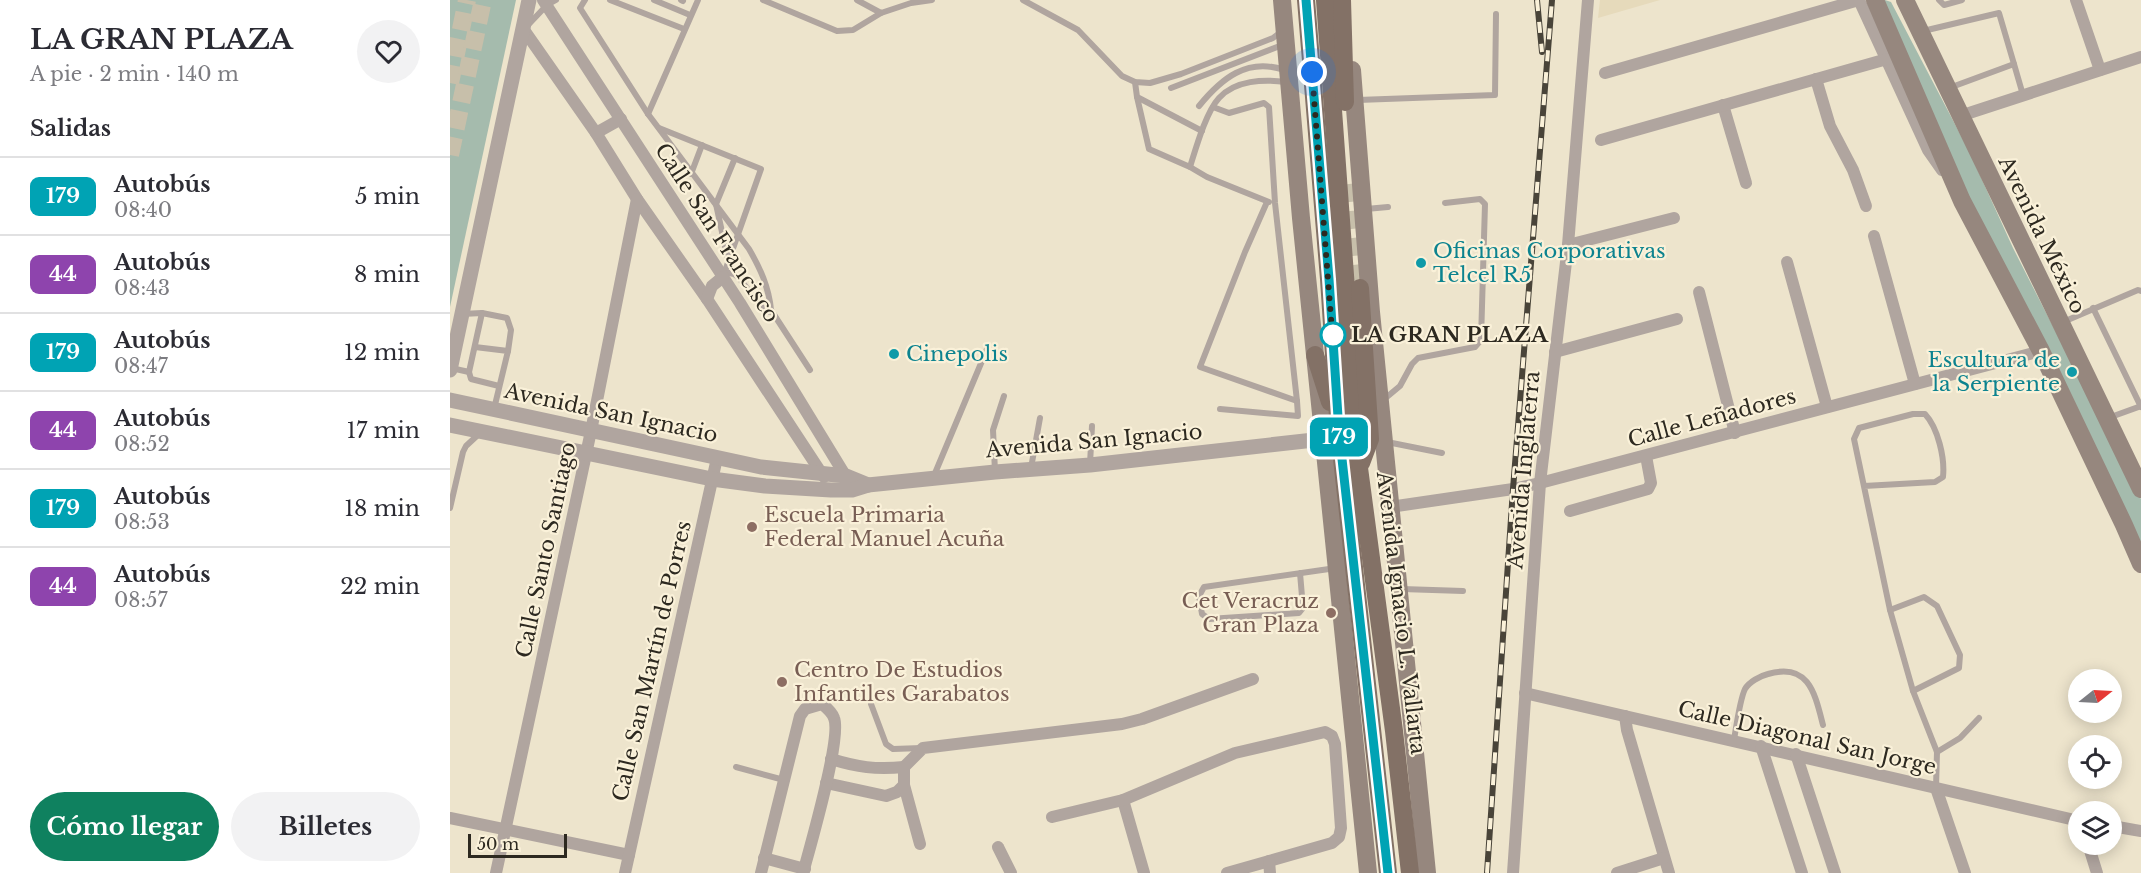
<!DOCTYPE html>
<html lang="es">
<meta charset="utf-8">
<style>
body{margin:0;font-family:"Libre Baskerville",serif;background:#f2f2f3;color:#2b2b33;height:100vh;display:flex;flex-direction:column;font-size:22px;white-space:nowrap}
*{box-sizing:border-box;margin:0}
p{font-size:20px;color:#7c7c81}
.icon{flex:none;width:33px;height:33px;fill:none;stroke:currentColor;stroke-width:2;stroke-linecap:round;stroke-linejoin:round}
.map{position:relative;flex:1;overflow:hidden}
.sheet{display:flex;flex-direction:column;background:#fff;width:450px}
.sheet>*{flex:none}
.badge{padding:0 12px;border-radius:9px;font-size:21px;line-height:39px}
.needle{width:39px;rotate:72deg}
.controls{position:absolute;left:1618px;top:669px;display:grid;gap:12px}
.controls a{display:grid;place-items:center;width:54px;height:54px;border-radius:50%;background:#fff;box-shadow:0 3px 15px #0003;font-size:30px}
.scale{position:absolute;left:18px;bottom:15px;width:99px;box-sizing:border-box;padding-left:6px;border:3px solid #2d2920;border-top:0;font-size:16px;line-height:21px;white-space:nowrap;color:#2d2920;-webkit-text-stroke:4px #faf1d9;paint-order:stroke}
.you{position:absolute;width:30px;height:30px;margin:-15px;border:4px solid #fff;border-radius:50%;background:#1a73e8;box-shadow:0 0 0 9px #1a73e833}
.map>.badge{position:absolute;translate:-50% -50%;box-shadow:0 0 0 3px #fff}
h2{padding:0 30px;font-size:22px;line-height:54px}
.round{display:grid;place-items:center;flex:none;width:63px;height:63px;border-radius:32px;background:#f2f2f3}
.summary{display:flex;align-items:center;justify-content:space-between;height:102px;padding:0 30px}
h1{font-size:28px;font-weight:800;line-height:45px}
.primary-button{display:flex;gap:12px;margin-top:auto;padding:12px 30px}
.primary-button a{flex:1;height:69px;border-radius:36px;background:#0f815f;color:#fff;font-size:24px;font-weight:800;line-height:69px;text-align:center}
.primary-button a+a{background:#f2f2f3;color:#2b2b33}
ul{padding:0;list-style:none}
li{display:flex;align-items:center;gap:18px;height:78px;padding:0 30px;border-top:2px solid #e1e1e2}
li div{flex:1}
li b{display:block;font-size:22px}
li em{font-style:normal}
li .badge{min-width:66px;font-weight:700;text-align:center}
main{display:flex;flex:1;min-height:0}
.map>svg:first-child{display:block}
.built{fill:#e6dabb}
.green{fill:#a5bbad}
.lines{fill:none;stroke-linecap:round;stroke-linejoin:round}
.primary-tunnel{stroke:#c7bfaa;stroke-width:18;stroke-dasharray:18 9;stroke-linecap:butt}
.motorway-tunnel{stroke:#c7bfaa;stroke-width:18;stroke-dasharray:18 9;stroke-linecap:butt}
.service{stroke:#b0a59f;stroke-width:6}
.minor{stroke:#b0a59f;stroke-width:12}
.tertiary{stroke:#b0a59f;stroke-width:15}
.secondary{stroke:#96877e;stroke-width:18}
.primary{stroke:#837166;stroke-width:18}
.rail-casing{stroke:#494439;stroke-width:6}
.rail{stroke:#faf1d9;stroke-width:4;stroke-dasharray:11;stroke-linecap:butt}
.line-casing{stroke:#fff;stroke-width:14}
.line{stroke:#00a3b4;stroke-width:9}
.walk{stroke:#2d2920;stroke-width:6;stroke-dasharray:0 10.8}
.culture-dot{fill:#0f9aa8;stroke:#faf1d9;stroke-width:2}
.stop-dot{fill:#fff;stroke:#00a3b4;stroke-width:3}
.education-dot{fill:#8d6e63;stroke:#faf1d9;stroke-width:2}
.labels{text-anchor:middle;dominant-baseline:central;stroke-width:4.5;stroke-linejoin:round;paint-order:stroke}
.street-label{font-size:21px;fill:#2d2920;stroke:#faf1d9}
.culture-label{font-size:21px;fill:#0d838f;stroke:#faf1d9;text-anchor:start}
.stop-label{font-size:21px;font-weight:bold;fill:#2d2920;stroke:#faf1d9;text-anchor:start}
.education-label{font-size:21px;fill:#785e54;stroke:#faf1d9;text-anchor:start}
</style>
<main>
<section class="sheet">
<div class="summary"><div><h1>LA GRAN PLAZA</h1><p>A pie · 2 min · 140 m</p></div><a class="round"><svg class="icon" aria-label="heart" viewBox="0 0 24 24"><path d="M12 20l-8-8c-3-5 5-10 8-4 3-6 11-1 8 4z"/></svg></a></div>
<h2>Salidas</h2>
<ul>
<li><span class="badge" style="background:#00a3b4;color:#fff">179</span><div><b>Autobús</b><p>08:40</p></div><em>5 min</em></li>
<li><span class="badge" style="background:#8e44ad;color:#fff">44</span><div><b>Autobús</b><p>08:43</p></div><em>8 min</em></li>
<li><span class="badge" style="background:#00a3b4;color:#fff">179</span><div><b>Autobús</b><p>08:47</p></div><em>12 min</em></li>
<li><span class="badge" style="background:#8e44ad;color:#fff">44</span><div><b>Autobús</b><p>08:52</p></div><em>17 min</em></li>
<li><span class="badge" style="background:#00a3b4;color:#fff">179</span><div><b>Autobús</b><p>08:53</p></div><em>18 min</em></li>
<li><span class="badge" style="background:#8e44ad;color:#fff">44</span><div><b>Autobús</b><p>08:57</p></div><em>22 min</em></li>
</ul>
<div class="primary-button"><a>Cómo llegar</a><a>Billetes</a></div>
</section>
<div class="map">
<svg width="1691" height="873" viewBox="0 0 1691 873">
<rect width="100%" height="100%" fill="#ede4cc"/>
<path class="built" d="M1150 0H1210L1148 18Z"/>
<g class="green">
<path d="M0 0H66L0 307Z"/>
<path d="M1435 0 1441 2 1519 151 1563 248 1691 499V558L1513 197 1431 6Z"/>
</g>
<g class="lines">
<path class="primary-tunnel" d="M899 184 910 288"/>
<g class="motorway-tunnel">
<path d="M0 83 17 0"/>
<path d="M0 155 33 0"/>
</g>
<g class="service">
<path d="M135 0 130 8 198 114 299 249C310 268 319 287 321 310L318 312 315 311 289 278 284 274 275 272"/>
<path d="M160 0 234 29"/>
<path d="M204 0 240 15"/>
<path d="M231 0 233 1"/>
<path d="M313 0 387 31 403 30 431 13"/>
<path d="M407 0 431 13 461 3 482 0"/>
<path d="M573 0 628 30 672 76 685 82 700 83 731 74 823 38 832 31"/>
<path d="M1489 0 1494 5 1512 0"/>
<path d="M78 25 97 5 106 0"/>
<path d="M1473 31 1549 13 1564 64 1499 88"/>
<path d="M1564 64 1573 95"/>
<path d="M685 82 687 97 752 131"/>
<path d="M721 88 835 44"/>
<path d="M687 97 699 149 740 167 757 177 819 202"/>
<path d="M908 100 1045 95 1046 14"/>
<path d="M749 106C771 79 797 57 834 70"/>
<path d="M763 107 779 113 814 103 819 107 825 203 847 401 750 367 795 252 817 202"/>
<path d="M198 114 248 0"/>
<path d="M209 128 311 169 274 274"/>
<path d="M740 167C746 148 756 112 769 98 785 80 814 79 836 82"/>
<path d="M241 174 252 145"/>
<path d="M916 209 938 207"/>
<path d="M278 260 266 204 285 158"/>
<path d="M1643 308 1691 407"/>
<path d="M321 310 360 370"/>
<path d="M32 313 57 318 61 330 58 351"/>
<path d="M1613 322 1688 290 1691 291"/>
<path d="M25 347 58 351 44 409"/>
<path d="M1 368 19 372 32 313 12 314"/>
<path d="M19 372 21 379 49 386"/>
<path d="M932 401 950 386 962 364 968 358 1025 347 1031 340 1035 204 1030 199 995 203"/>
<path d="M770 409 848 416 847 401"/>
<path d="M1658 418 1691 406"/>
<path d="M937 442 992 453"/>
<path d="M640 464 642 426"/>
<path d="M581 468 590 418"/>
<path d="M545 471 543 430 554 396"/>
<path d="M483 478 537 349"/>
<path d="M1414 486 1485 482 1493 477C1495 458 1488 428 1475 414H1463L1409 428 1404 439 1440 610 1463 691 1487 752 1486 788"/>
<path d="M0 508 13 452 16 446 30 433"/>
<path d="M850 573 853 608 849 613 759 619 752 614 749 596 754 587 886 568"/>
<path d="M952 589 1013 591"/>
<path d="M1440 610 1474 597 1487 606 1510 655 1509 668 1463 691"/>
<path d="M421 704 436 744 443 749 472 748"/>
<path d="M1284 740C1286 728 1290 699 1295 689 1299 682 1310 676 1318 674 1359 662 1365 694 1373 725"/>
<path d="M1487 752 1510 738 1529 718"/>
<path d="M286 767 334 780"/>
</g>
<g class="minor">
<path d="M93 0 290 303 398 480"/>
<path d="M1626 0 1650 70"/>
<path d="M74 30 146 133 187 199 257 299 374 477"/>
<path d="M1155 73 1409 0 1478 150 1492 170"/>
<path d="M1366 79 1380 126 1403 170 1416 206"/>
<path d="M1273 105 1296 183"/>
<path d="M1510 116 1691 57"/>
<path d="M146 133 171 119"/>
<path d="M1151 140 1437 59"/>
<path d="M1424 236 1465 384"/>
<path d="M1118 245 1224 218"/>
<path d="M1337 262 1377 407"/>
<path d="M1249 292 1285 433"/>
<path d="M257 299 262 286 273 277"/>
<path d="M1105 352 1227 319"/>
<path d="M940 507 1063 489 1090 483 1591 351"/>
<path d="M1120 511 1198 489 1201 483 1196 456"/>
<path d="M1075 693 1629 821"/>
<path d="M1175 716 1177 730 1219 873"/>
<path d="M1311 746 1352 873"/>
<path d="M1346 754 1385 873"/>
<path d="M381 759C407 767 426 770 454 767"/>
<path d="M376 783 436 796 447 792 454 785"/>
<path d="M1486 788 1515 873"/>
<path d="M673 800 694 873"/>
<path d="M602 817 673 800 785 753 875 732 882 736 885 744 891 828 889 837 882 843 777 873"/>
<path d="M0 818 179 855"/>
<path d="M1662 826 1691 831"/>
<path d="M470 844 454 785V767L473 748 672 724 692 719 803 679"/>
<path d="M1638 844 1647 873"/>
<path d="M548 847 561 873"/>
<path d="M314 858 355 869"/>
<path d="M819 861 820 873"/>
<path d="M46 873 141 431 187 199"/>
<path d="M175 873 267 458"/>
<path d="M311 873 350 716 355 709 372 704C377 708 382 712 384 718 392 737 360 847 353 873"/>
<path d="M1063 873 1090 483 1118 245 1138 0"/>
<path d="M1167 873 1214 858"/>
</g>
<g class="tertiary">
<path d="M0 370 79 0"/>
<path d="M0 400 311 467 396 476 418 485"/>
<path d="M0 425 262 479 315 486 381 490H402L418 485 545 472 640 465 873 439"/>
</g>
<g class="secondary">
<path d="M832 0 851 218 918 873"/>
<path d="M1425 0 1512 201 1591 351 1674 525 1691 564"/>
<path d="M1455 0 1691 489"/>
<path d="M902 70 921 312 977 873"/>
</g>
<g class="primary">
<path d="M856 0 879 279 889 432 938 873"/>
<path d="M875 0 909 468 944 731 960 873"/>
<path d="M892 0 895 102"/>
<path d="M910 288 920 439 911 463"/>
<path d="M865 355 880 402"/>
</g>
<defs>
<g id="rail">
<path d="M1087 0 1092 52"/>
<path d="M1037 873 1063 489 1102 0"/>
</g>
</defs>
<use href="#rail" class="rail-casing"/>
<use href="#rail" class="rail"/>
</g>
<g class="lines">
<defs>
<path id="line" d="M856 0 879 279 889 432 938 873"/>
</defs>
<use href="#line" class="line-casing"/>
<use href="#line" class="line"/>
<path class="walk" d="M862 72 883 344V335"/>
</g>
<g class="culture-dot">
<circle cx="971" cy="263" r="6"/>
<circle cx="444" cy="354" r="6"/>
<circle cx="1622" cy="372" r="6"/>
</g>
<circle class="stop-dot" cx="883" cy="335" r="12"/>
<g class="education-dot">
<circle cx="302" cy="527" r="6"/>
<circle cx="881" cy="613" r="6"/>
<circle cx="332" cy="682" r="6"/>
</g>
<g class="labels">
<g class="street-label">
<text transform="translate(267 233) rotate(57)">Calle San Francisco</text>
<text transform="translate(1592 235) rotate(64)">Avenida México</text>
<text transform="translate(161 413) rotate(12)">Avenida San Ignacio</text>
<text transform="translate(1262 418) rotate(-15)">Calle Leñadores</text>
<text transform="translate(644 441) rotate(-5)">Avenida San Ignacio</text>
<text transform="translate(1074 470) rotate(-85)">Avenida Inglaterra</text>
<text transform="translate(96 550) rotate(-78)">Calle Santo Santiago</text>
<text transform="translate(951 613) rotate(83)">Avenida Ignacio L. Vallarta</text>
<text transform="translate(202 661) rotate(-77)">Calle San Martín de Porres</text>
<text transform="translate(1357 738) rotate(13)">Calle Diagonal San Jorge</text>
</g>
<g class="culture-label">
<text x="983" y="251">Oficinas Corporativas<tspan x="983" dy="24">Telcel R5</tspan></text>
<text x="456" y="354">Cinepolis</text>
<text x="1610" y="360" text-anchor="end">Escultura de<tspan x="1610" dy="24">la Serpiente</tspan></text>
</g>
<g class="stop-label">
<text x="901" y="335">LA GRAN PLAZA</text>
</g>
<g class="education-label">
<text x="314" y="515">Escuela Primaria<tspan x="314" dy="24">Federal Manuel Acuña</tspan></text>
<text x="869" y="601" text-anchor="end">Cet Veracruz<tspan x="869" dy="24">Gran Plaza</tspan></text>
<text x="344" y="670">Centro De Estudios<tspan x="344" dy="24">Infantiles Garabatos</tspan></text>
</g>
</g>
</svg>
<div class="controls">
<a><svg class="needle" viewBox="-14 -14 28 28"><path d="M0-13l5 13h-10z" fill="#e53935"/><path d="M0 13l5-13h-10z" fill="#7c7c81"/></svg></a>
<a><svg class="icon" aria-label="locate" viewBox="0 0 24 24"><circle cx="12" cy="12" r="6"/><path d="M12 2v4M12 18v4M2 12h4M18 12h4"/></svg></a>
<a><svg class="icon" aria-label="layers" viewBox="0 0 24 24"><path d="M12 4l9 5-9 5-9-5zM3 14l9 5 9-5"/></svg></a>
</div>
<div class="scale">50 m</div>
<div class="you" style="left:862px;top:72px"></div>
<b class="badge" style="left:889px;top:437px;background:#00a3b4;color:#fff">179</b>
</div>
</main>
